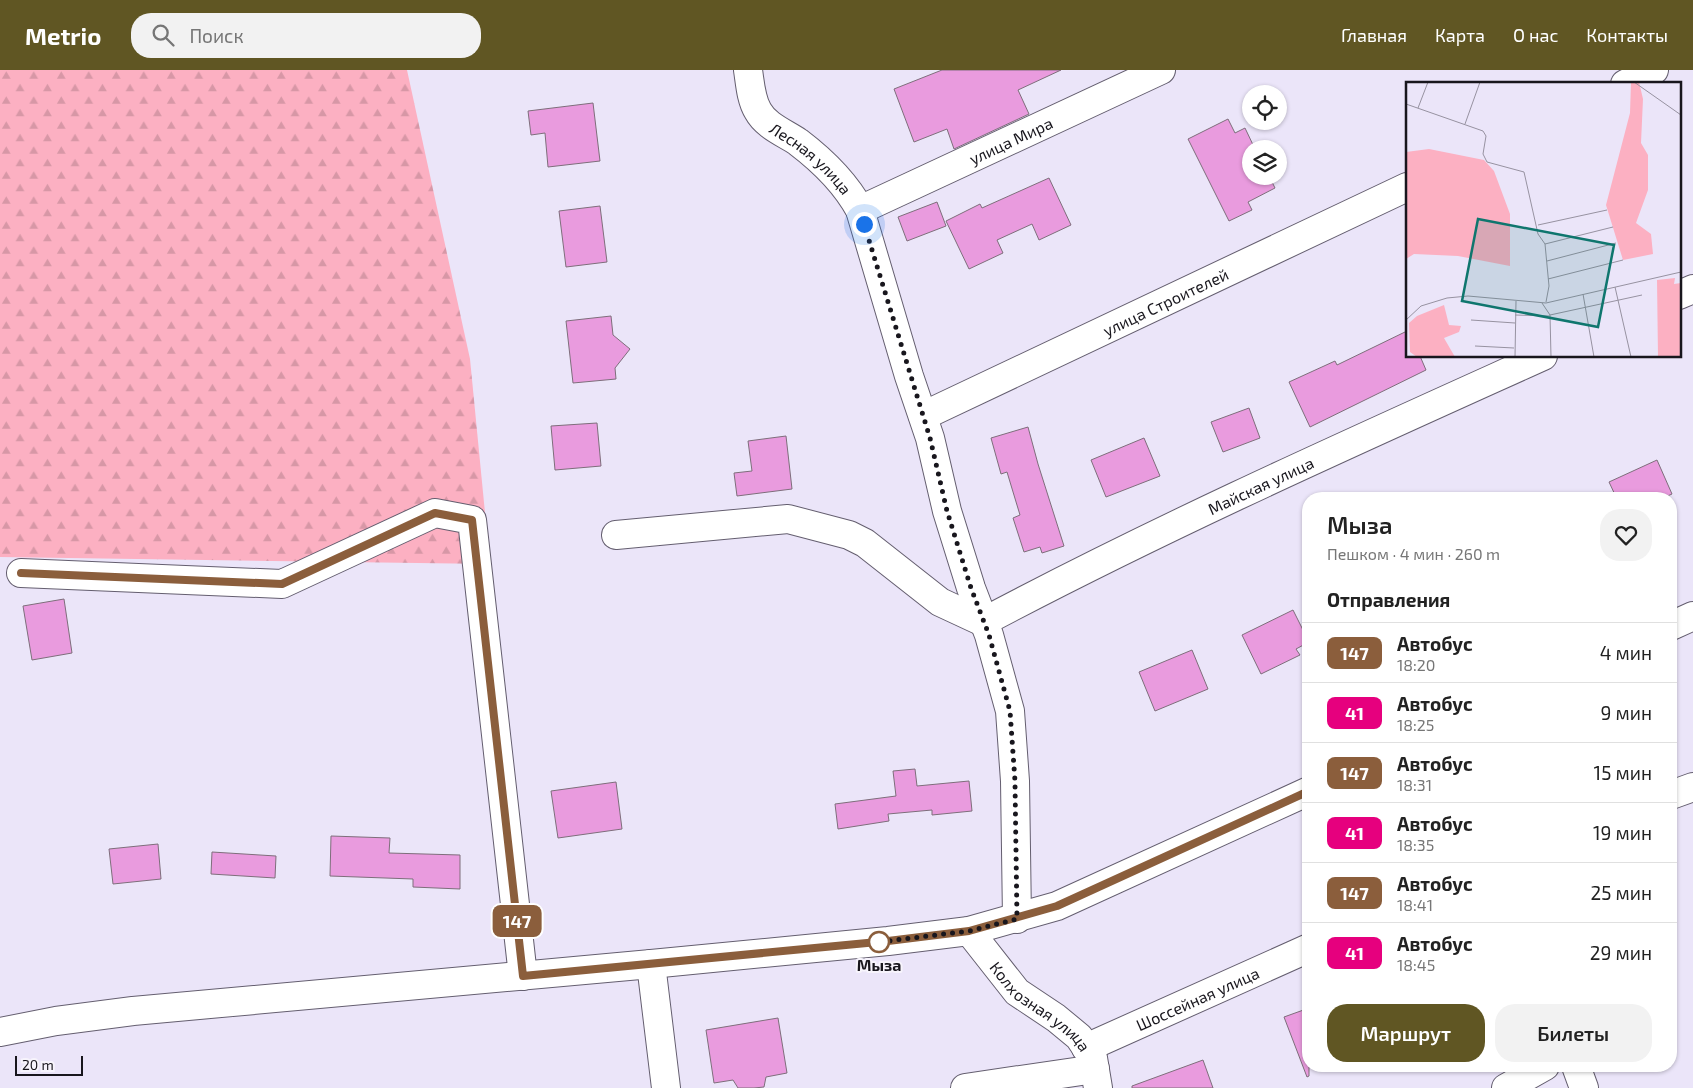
<!DOCTYPE html>
<html lang="ru">
<meta charset="utf-8">
<style>
body{margin:0;font-family:"Exo 2",sans-serif;background:#f2f2f2;color:#222;height:100vh;display:flex;flex-direction:column;font-size:19px;white-space:nowrap}
*{box-sizing:border-box;margin:0}
p{font-size:16px;color:#767676}
.icon{flex:none;width:28px;height:28px;fill:none;stroke:currentColor;stroke-width:2;stroke-linecap:round;stroke-linejoin:round}
.map{position:relative;flex:1;overflow:hidden}
.drawer{position:absolute;left:1302px;top:422px;width:375px;height:580px;display:flex;flex-direction:column;background:#fff;border-radius:20px;box-shadow:0 1px 4px #0004}
.drawer>*{flex:none}
.badge{padding:0 10px;border-radius:8px;font-size:18px;line-height:32px}
.fabs{position:absolute;left:1242px;top:15px;display:grid;gap:10px}
.fabs a{display:grid;place-items:center;width:45px;height:45px;border-radius:50%;background:#fff;box-shadow:0 1px 4px #0004;font-size:25px}
.scale{position:absolute;left:15px;bottom:12px;width:68px;box-sizing:border-box;padding-left:5px;border:2px solid #18161d;border-top:0;font-size:14px;line-height:18px;white-space:nowrap;color:#18161d;-webkit-text-stroke:4px #f7f4fc;paint-order:stroke}
.you{position:absolute;width:25px;height:25px;margin:-12px;border:4px solid #fff;border-radius:50%;background:#1a73e8;box-shadow:0 0 0 8px #1a73e833}
.map>.badge{position:absolute;translate:-50% -50%;box-shadow:0 0 0 2px #fff}
h2{padding:0 25px;font-size:19px;line-height:45px}
.round{display:grid;place-items:center;flex:none;width:52px;height:52px;border-radius:20px;background:#f2f2f2}
.headline{display:flex;align-items:center;justify-content:space-between;height:85px;padding:0 25px}
h1{font-size:24px;font-weight:600;line-height:38px}
.button{display:flex;gap:10px;margin-top:auto;padding:10px 25px}
.button a{flex:1;height:58px;border-radius:20px;background:#605623;color:#fff;font-size:20px;font-weight:600;line-height:58px;text-align:center}
.button a+a{background:#f2f2f2;color:#222}
ul{padding:0;list-style:none}
li{display:flex;align-items:center;gap:15px;height:60px;padding:0 25px;border-top:1px solid #e0e0e0}
li div{flex:1}
li b{display:block;font-size:19px}
li em{font-style:normal}
li .badge{min-width:55px;font-weight:700;text-align:center}
header{display:flex;align-items:center;gap:30px;box-sizing:border-box;height:70px;padding:0 25px;background:#605623;color:#fff}
header strong{font-size:24px}
nav{display:flex;gap:28px;margin-inline-start:auto;font-size:18px}
.search{width:350px;height:45px;background:#f2f2f2;display:flex;align-items:center;gap:12px;box-sizing:border-box;padding:0 18px;border-radius:20px;color:#767676;font-size:19px}
.map>svg:first-child{display:block}
.forest{fill:url(#forest-firs)}
.building{fill:#e99bde;stroke:#7e6e7b}
.lines{fill:none;stroke-linecap:round;stroke-linejoin:round}
.minor-casing{stroke:#645e6f;stroke-width:30}
.major-casing{stroke:#645e6f;stroke-width:30}
.minor{stroke:#fff;stroke-width:28}
.major{stroke:#fff;stroke-width:28}
.line-casing{stroke:#fff;stroke-width:11}
.line{stroke:#8b5e3c;stroke-width:8}
.walk{stroke:#18161d;stroke-width:5;stroke-dasharray:0 9}
.stop-dot{fill:#fff;stroke:#8b5e3c;stroke-width:2.5}
.labels{text-anchor:middle;dominant-baseline:central;stroke-width:4;stroke-linejoin:round;paint-order:stroke}
.street-label{font-size:16px;fill:#18161d;stroke:#f7f4fc}
.stop-label{font-size:16px;font-weight:bold;fill:#18161d;stroke:#f7f4fc}
.inset-road{fill:none;stroke:#9792a1;stroke-width:1}
.view{fill:#0f766e;fill-opacity:0.15;stroke:#0f766e;stroke-width:2.5}
.inset-edge{fill:none;stroke:#18161d;stroke-width:2.5}
</style>
<header>
<strong>Metrio</strong>
<div class="search"><svg class="icon" aria-label="search" viewBox="0 0 24 24"><circle cx="10" cy="10" r="6"/><path d="M15 15l6 6"/></svg>Поиск</div>
<nav><a>Главная</a><a>Карта</a><a>О нас</a><a>Контакты</a></nav>
</header>
<div class="map">
<svg width="1693" height="1018" viewBox="0 0 1693 1018">
<defs>
<pattern id="forest-firs" width="22" height="20" patternUnits="userSpaceOnUse" patternTransform="scale(1.25)"><rect width="22" height="20" fill="#fcb0c2"/><path d="M5 1l3.5 6h-7zM16 11l3.5 6h-7z" fill="#d797a6"/></pattern>
</defs>
<rect width="100%" height="100%" fill="#ebe5f9"/>
<path class="forest" d="M0 0H407L470 289 490 494 0 487Z"/>
<g class="building">
<path d="M942 0H1061L1018 20 1029 44 954 79 947 59 914 72 894 19Z"/>
<path d="M593 33 600 91 548 97 545 63 531 65 528 41Z"/>
<path d="M1228 49 1235 63 1245 58 1255 79H1251V106H1269L1275 118 1248 132 1252 140 1229 151 1188 69Z"/>
<path d="M1049 108 1071 155 1039 170 1032 154 997 170 1003 183 969 199 946 151 980 134 982 138Z"/>
<path d="M937 132 946 156 907 171 898 147Z"/>
<path d="M600 136 607 192 566 197 559 141Z"/>
<path d="M611 246 613 265 630 279 615 298 616 309 573 313 566 251Z"/>
<path d="M1407 261V286H1420L1426 300 1310 357 1289 312 1335 291 1337 295Z"/>
<path d="M1249 338 1260 368 1223 382 1211 352Z"/>
<path d="M597 353 601 396 555 400 551 356Z"/>
<path d="M1028 357 1038 394 1064 476 1042 483 1040 477 1024 482 1013 448 1020 445 1007 402 1001 404 991 368Z"/>
<path d="M786 366 792 419 737 426 734 403 752 401 748 371Z"/>
<path d="M1144 368 1160 406 1106 427 1091 390Z"/>
<path d="M1657 390 1672 424 1661 429H1617L1609 412Z"/>
<path d="M64 529 72 583 32 590 23 536Z"/>
<path d="M1293 540 1309 572 1296 579 1300 585 1261 604 1242 565Z"/>
<path d="M1192 580 1208 619 1155 641 1139 602Z"/>
<path d="M915 699 917 716 969 711 972 741 932 745V740L888 744 889 751 838 759 835 734 896 726 893 701Z"/>
<path d="M616 712 622 759 558 768 551 721Z"/>
<path d="M331 766 390 768 389 783 460 785V819L413 817V809L330 806Z"/>
<path d="M158 774 161 809 113 814 109 779Z"/>
<path d="M212 782 276 786 275 808 211 804Z"/>
<path d="M1309 938V1006L1307 1007 1284 947Z"/>
<path d="M778 948 787 1003 766 1007 764 1017 754 1018H738L733 1010 714 1013 706 960Z"/>
<path d="M1203 990 1213 1018H1132V1016Z"/>
</g>
<g class="lines">
<defs>
<g id="minor">
<path id="s1" d="M748 0C750 13 751 30 758 41 766 56 785 63 798 72 823 91 845 112 860 140L909 306 930 368 947 441 971 518 989 565 1010 641 1015 711 1017 849"/>
<path d="M1625 14 1654 0"/>
<path id="s2" d="M860 140 1161 0"/>
<path d="M1679 225 1693 219"/>
<path id="s3" d="M923 346 1407 117"/>
<path id="s4" d="M616 465 788 449 849 465 865 473 940 532 983 552C1166 455 1355 371 1543 286"/>
<path d="M21 503 282 514 435 443 472 450 523 906"/>
<path d="M1671 725 1693 717"/>
<path id="s5" d="M969 861 1017 922 1056 948 1079 967 1093 988 1098 1018"/>
<path d="M651 894 666 1018"/>
<path id="s6" d="M1086 978 1309 878"/>
<path d="M1576 996 1584 1018"/>
<path d="M965 1018 1095 999"/>
<path d="M1506 1018 1545 996"/>
</g>
<g id="major">
<path d="M1671 556 1693 546"/>
<path d="M0 962 56 951 133 941 651 894 888 871 969 861 1057 836 1309 721"/>
</g>
</defs>
<use href="#minor" class="minor-casing"/>
<use href="#major" class="major-casing"/>
<use href="#minor" class="minor"/>
<use href="#major" class="major"/>
</g>
<g class="lines">
<defs>
<path id="line" d="M21 503 282 514 435 443 472 450 523 906 888 871 969 861 1057 836 1309 721"/>
</defs>
<use href="#line" class="line-casing"/>
<use href="#line" class="line"/>
<path class="walk" d="M864 154 930 368 947 441 971 518 989 565 1010 641 1015 711 1017 849 969 861 879 872"/>
</g>
<circle class="stop-dot" cx="879" cy="872" r="10"/>
<g class="labels">
<g class="street-label">
<text stroke="none"><textPath href="#s2" startOffset="166">улица Мира</textPath></text>
<text stroke="none"><textPath href="#s1" startOffset="114">Лесная улица</textPath></text>
<text stroke="none"><textPath href="#s3" startOffset="268">улица Строителей</textPath></text>
<text stroke="none"><textPath href="#s4" startOffset="706">Майская улица</textPath></text>
<text stroke="none"><textPath href="#s6" startOffset="122">Шоссейная улица</textPath></text>
<text stroke="none"><textPath href="#s5" startOffset="105">Колхозная улица</textPath></text>
</g>
<g class="stop-label">
<text x="879" y="894">Мыза</text>
</g>
</g>
<g transform="translate(1406 12)">
<rect width="275" height="275" fill="#ebe5f9"/>
<path d="M269 196 268 202 275 201V275H252L251 198Z" fill="#fcb0c2"/>
<path d="M225 0H233L237 17 235 61 242 73V108L230 141 245 152 247 172 217 178 200 123 224 31ZM23 67 78 78 88 89 104 132V184L52 174 8 172 0 177V70ZM38 223 43 243 55 244 53 250 38 256 49 275H11L4 270 3 241 11 234Z" fill="#fcb0c2"/>
<path class="inset-road" d="M228 0 275 33M0 22 77 49 80 54 77 72 81 80 118 90 132 152 139 162 143 204 140 220M12 26 22 0M59 42 74 0M132 143 201 128M139 162 207 145M141 179 210 161M142 197 217 178M209 205 225 275M177 212 188 275M136 221 144 233 145 275M109 233 144 234M144 233 236 213M0 238 15 224 41 216 62 214 140 221 275 190M65 238 109 241M69 264 108 266M109 275 110 219"/>
<path class="view" d="M72 137 208 163 192 245 56 219Z"/>
<rect width="275" height="275" class="inset-edge"/>
</g>
</svg>
<div class="fabs">
<a><svg class="icon" aria-label="locate" viewBox="0 0 24 24"><circle cx="12" cy="12" r="6"/><path d="M12 2v4M12 18v4M2 12h4M18 12h4"/></svg></a>
<a><svg class="icon" aria-label="layers" viewBox="0 0 24 24"><path d="M12 4l9 5-9 5-9-5zM3 14l9 5 9-5"/></svg></a>
</div>
<div class="scale">20 m</div>
<div class="you" style="left:864px;top:154px"></div>
<b class="badge" style="left:517px;top:851px;background:#8b5e3c;color:#fff">147</b>
<section class="drawer">
<div class="headline"><div><h1>Мыза</h1><p>Пешком · 4 мин · 260 m</p></div><a class="round"><svg class="icon" aria-label="heart" viewBox="0 0 24 24"><path d="M12 20l-8-8c-3-5 5-10 8-4 3-6 11-1 8 4z"/></svg></a></div>
<h2>Отправления</h2>
<ul>
<li><span class="badge" style="background:#8b5e3c;color:#fff">147</span><div><b>Автобус</b><p>18:20</p></div><em>4 мин</em></li>
<li><span class="badge" style="background:#e6007e;color:#fff">41</span><div><b>Автобус</b><p>18:25</p></div><em>9 мин</em></li>
<li><span class="badge" style="background:#8b5e3c;color:#fff">147</span><div><b>Автобус</b><p>18:31</p></div><em>15 мин</em></li>
<li><span class="badge" style="background:#e6007e;color:#fff">41</span><div><b>Автобус</b><p>18:35</p></div><em>19 мин</em></li>
<li><span class="badge" style="background:#8b5e3c;color:#fff">147</span><div><b>Автобус</b><p>18:41</p></div><em>25 мин</em></li>
<li><span class="badge" style="background:#e6007e;color:#fff">41</span><div><b>Автобус</b><p>18:45</p></div><em>29 мин</em></li>
</ul>
<div class="button"><a>Маршрут</a><a>Билеты</a></div>
</section>
</div>
